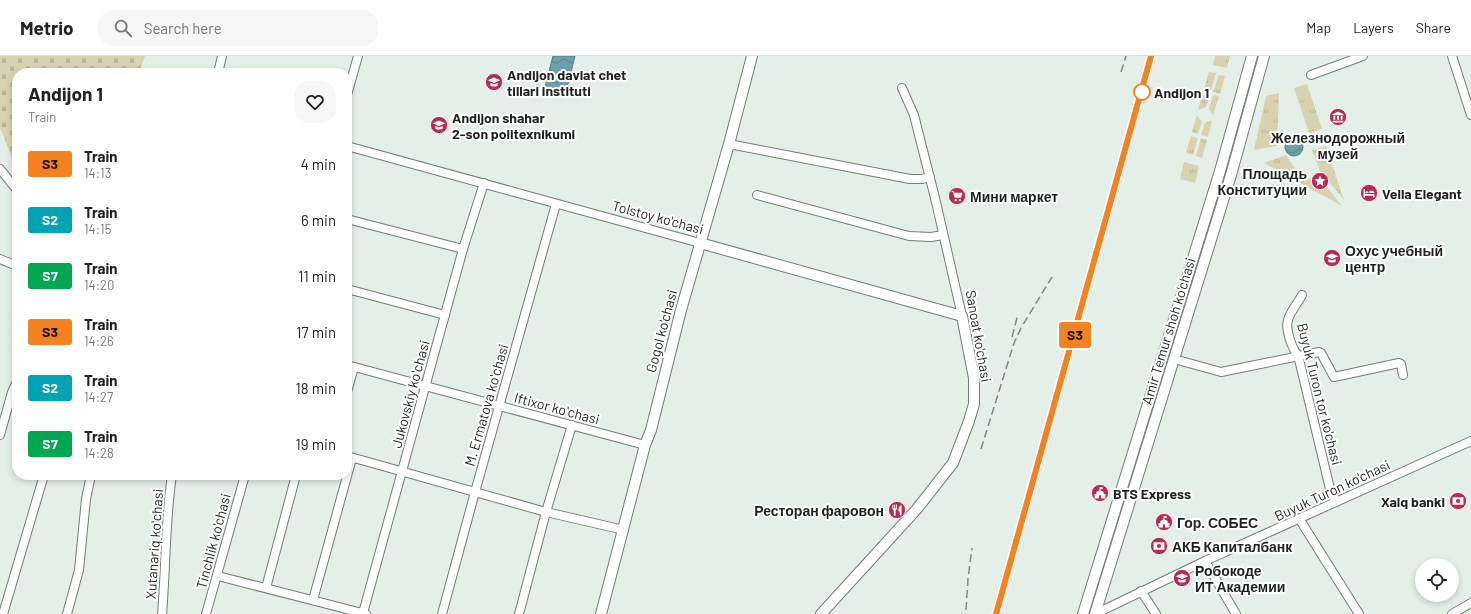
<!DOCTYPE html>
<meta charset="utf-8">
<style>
body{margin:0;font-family:Barlow,sans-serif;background:#f6f6f6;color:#222;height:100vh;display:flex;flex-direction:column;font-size:15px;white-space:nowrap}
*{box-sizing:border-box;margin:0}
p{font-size:13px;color:#767676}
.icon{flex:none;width:22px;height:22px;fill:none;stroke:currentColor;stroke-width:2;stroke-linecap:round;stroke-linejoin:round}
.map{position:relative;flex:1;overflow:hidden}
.side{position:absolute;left:12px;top:12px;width:340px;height:412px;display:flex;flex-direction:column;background:#fff;border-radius:16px;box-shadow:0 2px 6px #0003}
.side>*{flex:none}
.badge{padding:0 8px;border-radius:3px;font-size:14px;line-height:26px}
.tools{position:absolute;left:1415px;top:502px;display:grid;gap:8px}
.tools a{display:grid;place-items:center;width:44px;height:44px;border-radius:50%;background:#fff;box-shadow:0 2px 6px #0003;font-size:20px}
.map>.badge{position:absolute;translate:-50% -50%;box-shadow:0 0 0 2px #fff}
.round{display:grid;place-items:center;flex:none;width:42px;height:42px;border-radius:16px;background:#f6f6f6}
.head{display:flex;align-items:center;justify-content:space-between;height:68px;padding:0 16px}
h1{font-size:19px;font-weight:700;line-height:30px}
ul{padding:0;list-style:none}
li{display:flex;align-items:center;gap:12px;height:56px;padding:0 16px}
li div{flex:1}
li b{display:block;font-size:15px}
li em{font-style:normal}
li .badge{min-width:44px;font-weight:700;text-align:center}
header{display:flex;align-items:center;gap:24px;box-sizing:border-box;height:56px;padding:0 20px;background:#fff;border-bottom:1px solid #e0e0e0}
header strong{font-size:19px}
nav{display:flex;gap:22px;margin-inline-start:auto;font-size:14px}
.search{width:280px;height:36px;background:#f6f6f6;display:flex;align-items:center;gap:10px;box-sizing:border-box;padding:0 14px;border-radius:16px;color:#767676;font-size:15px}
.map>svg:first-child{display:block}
.grass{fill:url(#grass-tufts)}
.cemetery{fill:url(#cemetery-stones)}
.water{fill:url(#water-waves);stroke:#567a81}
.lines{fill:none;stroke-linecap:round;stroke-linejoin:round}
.minor-casing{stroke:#727d75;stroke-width:10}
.major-casing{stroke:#727d75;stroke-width:12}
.minor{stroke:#fff;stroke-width:8}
.major{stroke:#fff;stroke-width:10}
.rail{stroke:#7f8781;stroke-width:1.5;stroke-dasharray:8 4;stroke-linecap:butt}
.line-casing{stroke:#fff;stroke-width:9}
.line{stroke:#f58220;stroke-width:6}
.stop-dot{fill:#fff;stroke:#f58220;stroke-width:2}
.labels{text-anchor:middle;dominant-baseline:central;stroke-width:4;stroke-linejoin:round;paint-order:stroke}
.poi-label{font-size:14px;font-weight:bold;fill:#1e221f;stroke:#fff;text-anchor:start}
.stop-label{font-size:14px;font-weight:bold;fill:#1e221f;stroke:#fff;text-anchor:start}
.street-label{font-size:14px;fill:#1e221f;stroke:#fff}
</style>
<header>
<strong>Metrio</strong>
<div class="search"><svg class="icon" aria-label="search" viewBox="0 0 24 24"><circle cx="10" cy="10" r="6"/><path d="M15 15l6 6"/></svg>Search here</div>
<nav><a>Map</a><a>Layers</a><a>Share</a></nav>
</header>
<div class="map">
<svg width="1471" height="558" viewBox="0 0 1471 558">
<defs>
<pattern id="grass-tufts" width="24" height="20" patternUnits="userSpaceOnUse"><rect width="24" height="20" fill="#d9d2b0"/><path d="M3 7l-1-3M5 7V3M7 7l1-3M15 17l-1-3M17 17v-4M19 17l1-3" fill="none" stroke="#bab497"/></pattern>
<pattern id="cemetery-stones" width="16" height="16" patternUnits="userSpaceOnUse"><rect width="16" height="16" fill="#d9d2b0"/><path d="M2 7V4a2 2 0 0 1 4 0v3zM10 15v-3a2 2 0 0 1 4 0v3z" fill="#bab497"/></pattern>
<pattern id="water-waves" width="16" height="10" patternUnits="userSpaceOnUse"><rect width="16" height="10" fill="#6ea0ab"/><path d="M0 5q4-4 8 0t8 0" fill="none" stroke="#5a828b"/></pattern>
</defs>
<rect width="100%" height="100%" fill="#e4f0e7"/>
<g class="grass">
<path d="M1215 0H1230L1227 12 1213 9Z"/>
<path d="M1209 16 1216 17 1211 35 1204 33Z"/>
<path d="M1219 19 1225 20 1220 38 1213 36Z"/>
<path d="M1307 28 1322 73 1309 77 1294 32Z"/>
<path d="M1203 37 1210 39 1206 51 1198 54Z"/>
<path d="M1279 37 1277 90 1254 94 1266 40Z"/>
<path d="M1213 39 1219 41 1213 59 1209 53Z"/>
<path d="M1197 59 1202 66 1198 78 1192 76Z"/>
<path d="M1212 64 1208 81 1201 79 1205 67Z"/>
<path d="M1191 80 1198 82 1193 99 1186 97Z"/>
<path d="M1201 82 1207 84 1202 102 1196 100Z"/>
<path d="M1326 90 1344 144 1320 115 1312 94Z"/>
<path d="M1286 99C1293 112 1302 120 1315 126L1318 120 1342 150 1264 107Z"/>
<path d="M1184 106 1199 110 1195 127 1180 123Z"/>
</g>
<path class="cemetery" d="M0 0H145L139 17H17V116L2 76 0 74Z"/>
<g class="water">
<path d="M553 0H575L566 36 545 31Z"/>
<circle cx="1294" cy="91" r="9"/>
</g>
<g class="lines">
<defs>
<g id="minor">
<path d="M1452 0 1471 59"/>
<path d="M218 17 222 0"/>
<path d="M1311 19 1363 0"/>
<path d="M902 32 914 59 916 67 936 146 962 260"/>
<path d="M347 39 358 0"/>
<path d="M729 88 910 123H922L930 121"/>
<path d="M347 90C465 122 582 155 700 187"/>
<path d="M0 113 17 134"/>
<path d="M757 139 909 180 931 181 943 179"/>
<path d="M347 163 463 193"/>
<path d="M0 203 17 210"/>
<path d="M347 233 445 259"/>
<path d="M1302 239C1298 247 1290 256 1288 264 1285 273 1292 293 1298 299L1330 433 1336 446"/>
<path d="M1174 303 1221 316 1319 296 1321 297 1334 321 1399 307 1401 308 1403 319"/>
<path d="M347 309 645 389"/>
<path d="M347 336 354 311"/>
<path d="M0 379 12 336 17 326"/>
<path d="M347 400 546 456 624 474"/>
<path d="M1300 464 1359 558"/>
<path d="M1205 505 1236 558"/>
<path d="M218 520 366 558"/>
<path d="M266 532 296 419"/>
<path d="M1141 535 1156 558"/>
<path d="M313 544 352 402"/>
<path d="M363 557 463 193 484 127"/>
<path d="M3 558 44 419"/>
<path d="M67 558 79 514 86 443 91 419"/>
<path d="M162 558C166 512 165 465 172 419"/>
<path d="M206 558 245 419"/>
<path d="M442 558 475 436 556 148"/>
<path d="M519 558 546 456 572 369"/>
<path d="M1095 558 1205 505 1471 385"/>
<path d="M1452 558 1471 547"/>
</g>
<g id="major">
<path d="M700 187 962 260 974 322V348L969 365 953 407 916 454 821 558"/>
<path d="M601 558 645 389 651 374 681 254 729 88 752 0"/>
<path d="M1083 558 1220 115 1252 0"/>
<path d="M1095 558 1231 119 1264 0"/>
</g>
</defs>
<use href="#minor" class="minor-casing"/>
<use href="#major" class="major-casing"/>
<use href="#minor" class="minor"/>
<use href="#major" class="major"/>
<g class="rail">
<path d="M1121 16 1126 0"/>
<path d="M1012 281 1018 258"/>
<path d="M981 393 1014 287 1021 272 1052 221"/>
<path d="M966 554 968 523 972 492"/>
<path d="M996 558 1151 0"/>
</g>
</g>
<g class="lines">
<defs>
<path id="line" d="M996 558 1151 0"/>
</defs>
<use href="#line" class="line-casing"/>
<use href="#line" class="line"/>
</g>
<defs>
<symbol id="school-disc" viewBox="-11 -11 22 22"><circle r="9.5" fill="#b92951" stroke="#fff"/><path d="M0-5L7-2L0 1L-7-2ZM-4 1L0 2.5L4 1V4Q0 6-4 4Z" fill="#fff"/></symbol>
<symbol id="museum-disc" viewBox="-11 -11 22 22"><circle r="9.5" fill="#b92951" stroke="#fff"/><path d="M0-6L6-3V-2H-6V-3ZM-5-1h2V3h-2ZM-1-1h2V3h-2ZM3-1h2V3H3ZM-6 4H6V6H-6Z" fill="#fff"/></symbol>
<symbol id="sight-disc" viewBox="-11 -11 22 22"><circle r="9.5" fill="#b92951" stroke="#fff"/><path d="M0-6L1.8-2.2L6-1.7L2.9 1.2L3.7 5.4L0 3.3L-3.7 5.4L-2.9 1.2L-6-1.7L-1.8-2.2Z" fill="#fff"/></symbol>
<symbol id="hotel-disc" viewBox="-11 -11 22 22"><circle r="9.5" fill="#b92951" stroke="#fff"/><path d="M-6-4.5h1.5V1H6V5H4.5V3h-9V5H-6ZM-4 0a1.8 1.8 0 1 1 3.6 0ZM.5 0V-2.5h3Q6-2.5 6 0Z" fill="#fff"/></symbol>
<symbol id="supermarket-disc" viewBox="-11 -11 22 22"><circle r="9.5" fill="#b92951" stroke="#fff"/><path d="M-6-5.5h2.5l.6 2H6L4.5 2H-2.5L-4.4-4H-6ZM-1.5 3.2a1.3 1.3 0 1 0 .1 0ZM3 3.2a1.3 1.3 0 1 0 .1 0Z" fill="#fff"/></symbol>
<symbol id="civic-disc" viewBox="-11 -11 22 22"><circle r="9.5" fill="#b92951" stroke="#fff"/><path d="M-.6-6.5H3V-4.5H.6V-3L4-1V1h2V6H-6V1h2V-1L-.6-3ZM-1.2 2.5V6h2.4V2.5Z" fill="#fff"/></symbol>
<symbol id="bank-disc" viewBox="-11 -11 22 22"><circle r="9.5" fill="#b92951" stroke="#fff"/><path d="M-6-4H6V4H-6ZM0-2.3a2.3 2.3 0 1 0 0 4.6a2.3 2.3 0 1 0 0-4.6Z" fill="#fff"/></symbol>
<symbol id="restaurant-disc" viewBox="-11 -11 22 22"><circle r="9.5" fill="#b92951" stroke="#fff"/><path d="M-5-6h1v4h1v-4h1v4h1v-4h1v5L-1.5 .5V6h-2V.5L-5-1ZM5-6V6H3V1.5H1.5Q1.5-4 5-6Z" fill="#fff"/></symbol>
</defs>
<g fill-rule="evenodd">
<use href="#school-disc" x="484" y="16" width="20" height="20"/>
<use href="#museum-disc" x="1328" y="51" width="20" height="20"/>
<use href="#school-disc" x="429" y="59" width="20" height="20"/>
<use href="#sight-disc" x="1310" y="115" width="20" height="20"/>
<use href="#hotel-disc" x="1359" y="127" width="20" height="20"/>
<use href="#supermarket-disc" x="947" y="130" width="20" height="20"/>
<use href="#school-disc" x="1322" y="192" width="20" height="20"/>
<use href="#civic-disc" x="1090" y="427" width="20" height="20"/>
<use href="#bank-disc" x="1448" y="435" width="20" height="20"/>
<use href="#restaurant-disc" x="887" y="444" width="20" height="20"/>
<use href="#civic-disc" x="1154" y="456" width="20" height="20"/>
<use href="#bank-disc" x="1149" y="480" width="20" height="20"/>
<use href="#school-disc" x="1172" y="512" width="20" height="20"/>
</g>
<circle class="stop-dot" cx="1142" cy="36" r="8"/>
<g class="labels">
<g class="poi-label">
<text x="507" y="18">Andijon davlat chet<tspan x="507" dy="16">tillari instituti</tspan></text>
<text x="452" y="61">Andijon shahar<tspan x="452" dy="16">2-son politexnikumi</tspan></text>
<text x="1338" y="81" text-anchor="middle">Железнодорожный<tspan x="1338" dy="16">музей</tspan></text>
<text x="1307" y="117" text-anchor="end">Площадь<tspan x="1307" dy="16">Конституции</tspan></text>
<text x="1382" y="137">Vella Elegant</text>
<text x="970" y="140">Мини маркет</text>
<text x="1345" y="194">Охус учебный<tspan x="1345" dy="16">центр</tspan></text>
<text x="1113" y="437">BTS Express</text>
<text x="1445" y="445" text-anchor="end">Xalq banki</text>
<text x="884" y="454" text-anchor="end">Ресторан фаровон</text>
<text x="1177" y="466">Гор. СОБЕС</text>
<text x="1172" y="490">АКБ Капиталбанк</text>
<text x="1195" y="514">Робокоде<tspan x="1195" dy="16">ИТ Академии</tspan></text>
</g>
<g class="stop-label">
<text x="1154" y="36">Andijon 1</text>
</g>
<g class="street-label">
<text transform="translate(658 161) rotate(15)">Tolstoy ko'chasi</text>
<text transform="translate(661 275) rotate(-75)">Gogol ko'chasi</text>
<text transform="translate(1168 275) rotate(-73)">Amir Temur shoh ko'chasi</text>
<text transform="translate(979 280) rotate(80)">Sanoat ko'chasi</text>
<text transform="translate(410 338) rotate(-75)">Jukovskiy koʻchasi</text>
<text transform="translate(1320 338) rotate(76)">Buyuk Turon tor ko'chasi</text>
<text transform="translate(486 349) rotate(-74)">M. Ermatova koʻchasi</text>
<text transform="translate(557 352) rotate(15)">Iftixor koʻchasi</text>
<text transform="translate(1332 434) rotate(-25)">Buyuk Turon ko'chasi</text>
<text transform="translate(213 485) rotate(-75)">Tinchlik ko'chasi</text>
<text transform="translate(154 488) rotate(-86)">Xutanariq koʻchasi</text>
</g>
</g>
</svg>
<div class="tools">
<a><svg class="icon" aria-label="locate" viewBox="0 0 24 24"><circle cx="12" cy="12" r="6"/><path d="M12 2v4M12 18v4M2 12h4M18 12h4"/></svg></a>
</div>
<b class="badge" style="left:1075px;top:279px;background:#f58220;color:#111">S3</b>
<section class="side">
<div class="head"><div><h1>Andijon 1</h1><p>Train</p></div><a class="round"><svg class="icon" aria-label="heart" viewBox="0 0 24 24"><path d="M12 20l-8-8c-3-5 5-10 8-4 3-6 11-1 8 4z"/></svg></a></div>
<ul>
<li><span class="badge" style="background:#f58220;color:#111">S3</span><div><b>Train</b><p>14:13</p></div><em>4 min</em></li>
<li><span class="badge" style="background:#00a3b4;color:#fff">S2</span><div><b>Train</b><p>14:15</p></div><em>6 min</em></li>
<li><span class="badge" style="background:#00a651;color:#fff">S7</span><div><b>Train</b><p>14:20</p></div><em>11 min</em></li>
<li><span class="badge" style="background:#f58220;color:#111">S3</span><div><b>Train</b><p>14:26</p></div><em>17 min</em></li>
<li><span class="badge" style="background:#00a3b4;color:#fff">S2</span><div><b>Train</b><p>14:27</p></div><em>18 min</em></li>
<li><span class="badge" style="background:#00a651;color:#fff">S7</span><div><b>Train</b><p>14:28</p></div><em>19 min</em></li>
</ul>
</section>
</div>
